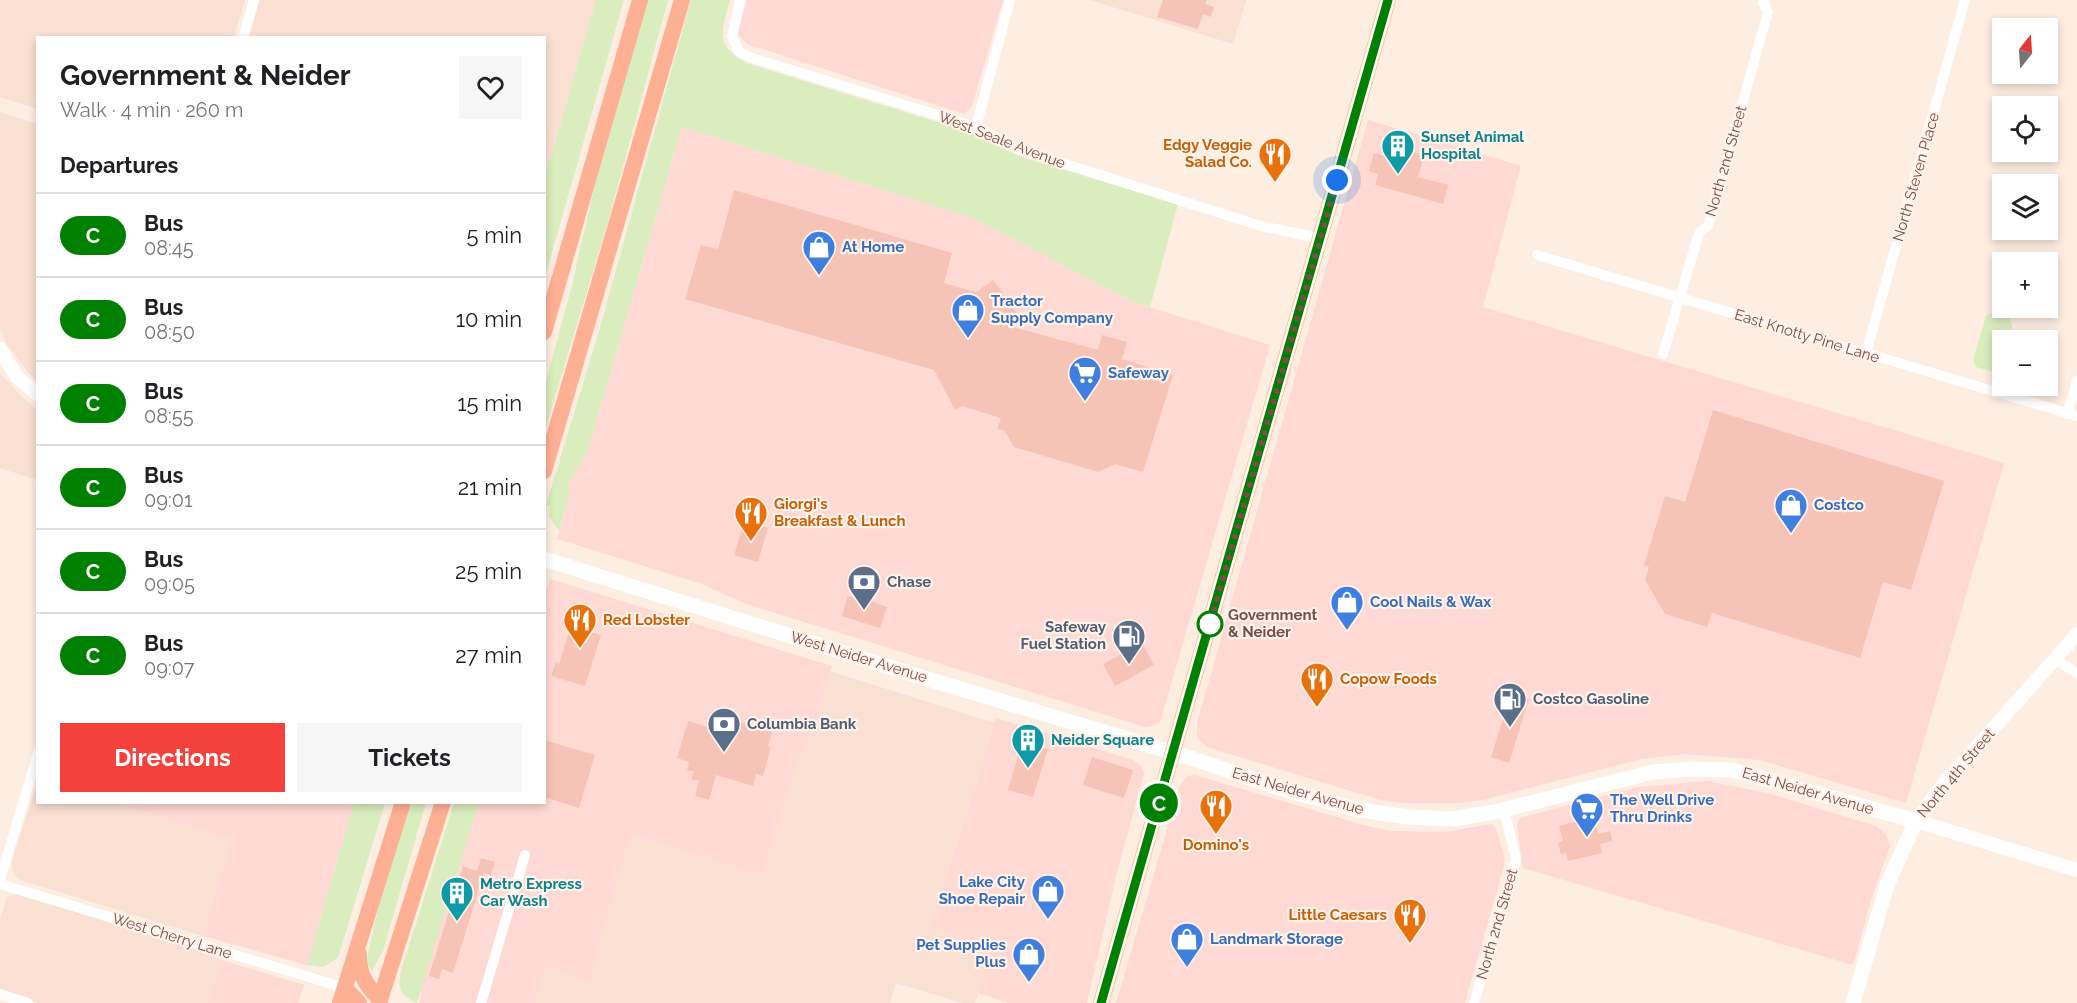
<!DOCTYPE html>
<meta charset="utf-8">
<style>
body{margin:0;font-family:Raleway,sans-serif;background:#f6f6f6;color:#202124;height:100vh;display:flex;flex-direction:column;font-size:22px;white-space:nowrap}
*{box-sizing:border-box;margin:0}
p{font-size:20px;color:#757577}
.icon{flex:none;width:33px;height:33px;fill:none;stroke:currentColor;stroke-width:2;stroke-linecap:round;stroke-linejoin:round}
.map{position:relative;flex:1;overflow:hidden}
.sheet{position:absolute;left:36px;top:36px;width:510px;height:768px;display:flex;flex-direction:column;background:#fff;border-radius:0px;box-shadow:0 3px 9px #0003}
.sheet>*{flex:none}
.badge{padding:0 12px;border-radius:20px;font-size:21px;line-height:39px}
.needle{width:39px;rotate:17deg}
.tools{position:absolute;left:1992px;top:18px;display:grid;gap:12px}
.tools a{display:grid;place-items:center;width:66px;height:66px;border-radius:0px;background:#fff;box-shadow:0 3px 9px #0003;font-size:30px}
.you{position:absolute;width:30px;height:30px;margin:-15px;border:4px solid #fff;border-radius:50%;background:#1a73e8;box-shadow:0 0 0 9px #1a73e833}
.map>.badge{position:absolute;translate:-50% -50%;box-shadow:0 0 0 3px #fff}
h2{padding:0 24px;font-size:22px;line-height:54px}
.round{display:grid;place-items:center;flex:none;width:63px;height:63px;border-radius:0px;background:#f6f6f6}
.headline{display:flex;align-items:center;justify-content:space-between;height:102px;padding:0 24px}
h1{font-size:28px;font-weight:700;line-height:45px}
.cta{display:flex;gap:12px;margin-top:auto;padding:12px 24px}
.cta a{flex:1;height:69px;border-radius:0px;background:#f4413b;color:#fff;font-size:24px;font-weight:700;line-height:69px;text-align:center}
.cta a+a{background:#f6f6f6;color:#202124}
ul{padding:0;list-style:none}
li{display:flex;align-items:center;gap:18px;height:84px;padding:0 24px;border-top:2px solid #e0e0e0}
li div{flex:1}
li b{display:block;font-size:22px}
li em{font-style:normal}
li .badge{min-width:66px;font-weight:700;text-align:center}
.map>svg:first-child{display:block}
.residential{fill:#f9e0d2}
.commercial{fill:#ffd9d4}
.green{fill:#daedbe}
.building{fill:#f6c4b6}
.lines{fill:none;stroke-linecap:round;stroke-linejoin:round}
.minor{stroke:#fff;stroke-width:10}
.tertiary{stroke:#fff;stroke-width:14}
.secondary{stroke:#fff;stroke-width:15}
.primary{stroke:#ffc597;stroke-width:16}
.trunk{stroke:#feb094;stroke-width:16}
.line-casing{stroke:#fff;stroke-width:14}
.line{stroke:#008000;stroke-width:9}
.walk{stroke:#784e46;stroke-width:6;stroke-dasharray:0 10.8}
.stop-dot{fill:#fff;stroke:#008000;stroke-width:3}
.labels{text-anchor:middle;dominant-baseline:central;stroke-width:4.5;stroke-linejoin:round;paint-order:stroke}
.culture-label{font-size:15px;font-weight:bold;fill:#0d838f;stroke:#fff2e9;text-anchor:start}
.street-label{font-size:15px;fill:#784e46;stroke:#fff2e9}
.food-label{font-size:15px;font-weight:bold;fill:#c56008;stroke:#fff2e9;text-anchor:start}
.shop-label{font-size:15px;font-weight:bold;fill:#366cbe;stroke:#fff2e9;text-anchor:start}
.service-label{font-size:15px;font-weight:bold;fill:#4e5e75;stroke:#fff2e9;text-anchor:start}
.stop-label{font-size:15px;font-weight:bold;fill:#784e46;stroke:#fff2e9;text-anchor:start}
</style>
<div class="map">
<svg width="2077" height="1003" viewBox="0 0 2077 1003">
<rect width="100%" height="100%" fill="#feede1"/>
<g class="residential">
<path d="M0 0H245L234 37 38 38 37 109 0 97Z"/>
<path d="M260 0H596L545 178 544 38 249 37Z"/>
<path d="M1090 0H1246L1233 44Z"/>
<path d="M0 112 37 124V381L26 370 6 343 0 327Z"/>
<path d="M0 373 14 389 37 410V480L0 468Z"/>
<path d="M830 671 994 723 930 927 992 947 975 1003H962L896 983 890 1003H535L547 967 589 980 631 833 762 874 798 760 810 735Z"/>
<path d="M37 784 38 802 115 803 231 839 203 936 23 881 17 877 12 869V861Z"/>
<path d="M12 895H20L176 943 222 960 208 1003H38L0 991V919L7 897Z"/>
</g>
<g class="commercial">
<path d="M747 0H1003L972 106 964 114 747 44 738 34Z"/>
<path d="M1368 120 1521 166 1483 307 2004 463 1906 803 1760 760 1686 754 1641 759 1482 800 1458 803H1406L1386 801 1351 791 1207 747 1197 738V723Z"/>
<path d="M682 127 973 218 1133 302 1270 345 1160 722 1152 726 1145 727 746 604 702 584 557 539 570 493 568 485 587 453Z"/>
<path d="M550 579 832 666 810 735 798 760 762 875 631 833 589 981 547 967 535 1003H419L424 979 479 803 544 802V598Z"/>
<path d="M996 718 1133 760 1141 766 1144 773 1117 872 1087 1003H1009L978 993 992 947 930 927Z"/>
<path d="M1195 775 1363 825 1391 831 1445 832 1491 824 1495 827 1505 858 1504 866 1465 1003H1116L1180 785 1188 776Z"/>
<path d="M1708 781 1767 793 1876 826 1886 834 1890 846 1872 897 1853 965 1523 868 1517 826 1519 819 1523 817 1637 787Z"/>
<path d="M115 803H354L307 965 203 936 231 839Z"/>
<path d="M222 960 304 985 298 1003H208Z"/>
</g>
<g class="green">
<path d="M596 0H624L545 277V178Z"/>
<path d="M646 0H668L608 222 545 430V385L572 285 607 132Z"/>
<path d="M691 0H730C721 34 714 45 749 64L960 129 1021 157 1178 204 1150 307 1133 302 973 218 682 127 587 453 568 485 570 493 559 531 549 517 550 506 546 505 599 331Z"/>
<path d="M1991 313 2010 319 2012 327 2009 340H2002C2002 353 2005 364 1994 372L1976 367 1973 360 1986 316Z"/>
<path d="M354 803H385L338 958 323 967 307 965Z"/>
<path d="M409 803H426L383 951 372 971 366 963 382 891Z"/>
<path d="M454 803H479L417 1003C401 996 397 989 401 971Z"/>
</g>
<g class="building">
<path d="M1163 0H1207L1205 4 1214 7 1211 17 1203 14 1198 29 1157 17Z"/>
<path d="M1387 145 1424 155 1418 177 1448 185 1443 204 1375 185 1378 174 1369 171 1374 153 1384 156Z"/>
<path d="M734 190 952 253 944 283 976 292 993 280 1017 313 1012 327 1098 350 1102 335 1127 342 1122 359 1173 375 1143 472 1115 464 1098 472 1014 447 1004 430 997 429 1001 418 962 406 955 410 934 370 685 299 701 245 718 249Z"/>
<path d="M1713 410 1944 481 1911 590 1883 582 1860 658 1712 613 1707 627 1665 614 1645 580 1649 567 1644 565 1665 496 1685 502Z"/>
<path d="M744 521 768 528 758 562 734 555Z"/>
<path d="M848 596 858 599 859 597 887 607 880 628 842 616Z"/>
<path d="M571 626 601 635 585 686 551 676 556 662 559 664Z"/>
<path d="M1142 643 1154 665 1115 686 1103 664Z"/>
<path d="M1511 693 1529 699 1509 763 1491 757Z"/>
<path d="M716 714 728 717 727 720 763 727 762 730 772 732 768 746 771 747 763 776 756 774 753 786 716 775 709 800 695 796 699 781 691 779 694 771 687 770 689 762 677 758 688 721 712 728Z"/>
<path d="M544 740 595 755 579 808 544 797Z"/>
<path d="M1022 742 1048 749 1033 797 1008 790Z"/>
<path d="M1092 757 1133 770 1124 798 1083 785Z"/>
<path d="M1593 817 1598 834 1610 831 1612 841 1600 844 1602 853 1568 861 1566 852 1561 854 1558 843 1563 841 1559 826Z"/>
<path d="M481 858 495 862 491 875 484 873 453 973 442 969 439 979 429 976 463 866 477 871Z"/>
</g>
<g class="lines">
<g class="minor">
<path d="M740 0 732 36 739 52 752 58 976 127 1018 149 1261 226 1320 238"/>
<path d="M243 38 254 0"/>
<path d="M976 127 1010 0"/>
<path d="M1537 255 2077 416"/>
<path d="M1866 353 1965 0"/>
<path d="M1663 354 1699 233 1708 226 1768 12 1763 3 1764 0"/>
<path d="M2067 414 2077 381"/>
<path d="M2055 659 2077 673"/>
<path d="M0 880 38 753"/>
<path d="M0 884 345 988"/>
<path d="M0 994 28 1003"/>
<path d="M481 1003 525 855"/>
<path d="M1474 1003 1516 859 1504 809"/>
</g>
<g class="tertiary">
<path d="M0 349 17 377 38 395"/>
<path d="M2077 634 1942 786 1916 821 2077 870"/>
</g>
<path class="secondary" d="M544 559 928 679 1194 759 1285 790 1359 810 1408 817 1454 819 1494 812 1653 772 1688 769 1732 770 1916 821 1887 885 1853 1003"/>
<path class="primary" d="M1101 1003 1388 0"/>
<g class="trunk">
<path d="M544 332 640 0"/>
<path d="M544 471 682 0"/>
<path d="M359 954C358 974 367 986 380 1000"/>
<path d="M345 988 359 1003"/>
<path d="M340 1003 403 802"/>
<path d="M379 1003 443 802"/>
</g>
</g>
<g class="lines">
<defs>
<path id="line" d="M1101 1003 1388 0"/>
</defs>
<use href="#line" class="line-casing"/>
<use href="#line" class="line"/>
<path class="walk" d="M1210 624 1209 627 1337 180"/>
</g>
<defs>
<symbol id="building-pin" viewBox="-11 -11 22 30"><path d="M0 17L-7.5 6A9.5 9.5 0 1 1 7.5 6Z" fill="#0f9aa8" stroke="#fff2e9"/><path d="M-4-6H4V6H1V3H-1V6H-4ZM-2.5-4.3h1.7v1.8h-1.7ZM.8-4.3h1.7v1.8H.8ZM-2.5-1h1.7V.8h-1.7ZM.8-1h1.7V.8H.8Z" fill="#fff"/></symbol>
<symbol id="restaurant-pin" viewBox="-11 -11 22 30"><path d="M0 17L-7.5 6A9.5 9.5 0 1 1 7.5 6Z" fill="#e8710a" stroke="#fff2e9"/><path d="M-5-6h1v4h1v-4h1v4h1v-4h1v5L-1.5 .5V6h-2V.5L-5-1ZM5-6V6H3V1.5H1.5Q1.5-4 5-6Z" fill="#fff"/></symbol>
<symbol id="shop-pin" viewBox="-11 -11 22 30"><path d="M0 17L-7.5 6A9.5 9.5 0 1 1 7.5 6Z" fill="#3f7fe0" stroke="#fff2e9"/><path d="M-5-2.5h2.3a2.7 3.5 0 0 1 5.4 0H5L5.5 6h-11ZM-1.5-2.5h3a1.5 2.3 0 0 0-3 0Z" fill="#fff"/></symbol>
<symbol id="supermarket-pin" viewBox="-11 -11 22 30"><path d="M0 17L-7.5 6A9.5 9.5 0 1 1 7.5 6Z" fill="#3f7fe0" stroke="#fff2e9"/><path d="M-6-5.5h2.5l.6 2H6L4.5 2H-2.5L-4.4-4H-6ZM-1.5 3.2a1.3 1.3 0 1 0 .1 0ZM3 3.2a1.3 1.3 0 1 0 .1 0Z" fill="#fff"/></symbol>
<symbol id="bank-pin" viewBox="-11 -11 22 30"><path d="M0 17L-7.5 6A9.5 9.5 0 1 1 7.5 6Z" fill="#5c6f8a" stroke="#fff2e9"/><path d="M-6-4H6V4H-6ZM0-2.3a2.3 2.3 0 1 0 0 4.6a2.3 2.3 0 1 0 0-4.6Z" fill="#fff"/></symbol>
<symbol id="fuel-pin" viewBox="-11 -11 22 30"><path d="M0 17L-7.5 6A9.5 9.5 0 1 1 7.5 6Z" fill="#5c6f8a" stroke="#fff2e9"/><path d="M-5.5-6h7V0h2V4h1.3V-2.5L3-4.5l.8-.8L6-3V5H2.5V1h-1V6h-7ZM-4.2-4.7v3.2H.2V-4.7Z" fill="#fff"/></symbol>
</defs>
<g fill-rule="evenodd">
<use href="#building-pin" x="1379" y="127" width="38" height="52"/>
<use href="#restaurant-pin" x="1256" y="135" width="38" height="52"/>
<use href="#shop-pin" x="800" y="228" width="38" height="52"/>
<use href="#shop-pin" x="949" y="291" width="38" height="52"/>
<use href="#supermarket-pin" x="1066" y="354" width="38" height="52"/>
<use href="#shop-pin" x="1772" y="486" width="38" height="52"/>
<use href="#restaurant-pin" x="732" y="494" width="38" height="52"/>
<use href="#bank-pin" x="845" y="563" width="38" height="52"/>
<use href="#shop-pin" x="1328" y="583" width="38" height="52"/>
<use href="#restaurant-pin" x="561" y="601" width="38" height="52"/>
<use href="#fuel-pin" x="1110" y="617" width="38" height="52"/>
<use href="#restaurant-pin" x="1298" y="660" width="38" height="52"/>
<use href="#fuel-pin" x="1491" y="680" width="38" height="52"/>
<use href="#bank-pin" x="705" y="705" width="38" height="52"/>
<use href="#building-pin" x="1009" y="721" width="38" height="52"/>
<use href="#restaurant-pin" x="1197" y="787" width="38" height="52"/>
<use href="#supermarket-pin" x="1568" y="790" width="38" height="52"/>
<use href="#shop-pin" x="1029" y="872" width="38" height="52"/>
<use href="#building-pin" x="438" y="874" width="38" height="52"/>
<use href="#restaurant-pin" x="1391" y="896" width="38" height="52"/>
<use href="#shop-pin" x="1168" y="920" width="38" height="52"/>
<use href="#shop-pin" x="1010" y="935" width="38" height="52"/>
</g>
<circle class="stop-dot" cx="1210" cy="624" r="12"/>
<g class="labels">
<g class="culture-label">
<text x="1421" y="137">Sunset Animal<tspan x="1421" dy="17">Hospital</tspan></text>
<text x="1051" y="740">Neider Square</text>
<text x="480" y="884">Metro Express<tspan x="480" dy="17">Car Wash</tspan></text>
</g>
<g class="street-label">
<text transform="translate(1002 140) rotate(21)">West Seale Avenue</text>
<text transform="translate(1726 161) rotate(-74)">North 2nd Street</text>
<text transform="translate(1916 177) rotate(-74)">North Steven Place</text>
<text transform="translate(1807 336) rotate(17)">East Knotty Pine Lane</text>
<text transform="translate(859 657) rotate(17)">West Neider Avenue</text>
<text transform="translate(1956 773) rotate(-50)">North 4th Street</text>
<text transform="translate(1298 791) rotate(16)">East Neider Avenue</text>
<text transform="translate(1808 791) rotate(16)">East Neider Avenue</text>
<text transform="translate(1497 924) rotate(-74)">North 2nd Street</text>
<text transform="translate(172 936) rotate(17)">West Cherry Lane</text>
</g>
<g class="food-label">
<text x="1252" y="145" text-anchor="end">Edgy Veggie<tspan x="1252" dy="17">Salad Co.</tspan></text>
<text x="774" y="504">Giorgi's<tspan x="774" dy="17">Breakfast &amp; Lunch</tspan></text>
<text x="603" y="620">Red Lobster</text>
<text x="1340" y="679">Copow Foods</text>
<text x="1216" y="845" text-anchor="middle">Domino's</text>
<text x="1387" y="915" text-anchor="end">Little Caesars</text>
</g>
<g class="shop-label">
<text x="842" y="247">At Home</text>
<text x="991" y="301">Tractor<tspan x="991" dy="17">Supply Company</tspan></text>
<text x="1108" y="373">Safeway</text>
<text x="1814" y="505">Costco</text>
<text x="1370" y="602">Cool Nails &amp; Wax</text>
<text x="1610" y="800">The Well Drive<tspan x="1610" dy="17">Thru Drinks</tspan></text>
<text x="1025" y="882" text-anchor="end">Lake City<tspan x="1025" dy="17">Shoe Repair</tspan></text>
<text x="1210" y="939">Landmark Storage</text>
<text x="1006" y="945" text-anchor="end">Pet Supplies<tspan x="1006" dy="17">Plus</tspan></text>
</g>
<g class="service-label">
<text x="887" y="582">Chase</text>
<text x="1106" y="627" text-anchor="end">Safeway<tspan x="1106" dy="17">Fuel Station</tspan></text>
<text x="1533" y="699">Costco Gasoline</text>
<text x="747" y="724">Columbia Bank</text>
</g>
<g class="stop-label">
<text x="1228" y="615">Government<tspan x="1228" dy="17">&amp; Neider</tspan></text>
</g>
</g>
</svg>
<div class="tools">
<a><svg class="needle" viewBox="-14 -14 28 28"><path d="M0-13l5 13h-10z" fill="#e53935"/><path d="M0 13l5-13h-10z" fill="#757577"/></svg></a>
<a><svg class="icon" aria-label="locate" viewBox="0 0 24 24"><circle cx="12" cy="12" r="6"/><path d="M12 2v4M12 18v4M2 12h4M18 12h4"/></svg></a>
<a><svg class="icon" aria-label="layers" viewBox="0 0 24 24"><path d="M12 4l9 5-9 5-9-5zM3 14l9 5 9-5"/></svg></a>
<a>+</a>
<a>−</a>
</div>
<div class="you" style="left:1337px;top:180px"></div>
<b class="badge" style="left:1159px;top:803px;background:#008000;color:#fff">C</b>
<section class="sheet">
<div class="headline"><div><h1>Government &amp; Neider</h1><p>Walk · 4 min · 260 m</p></div><a class="round"><svg class="icon" aria-label="heart" viewBox="0 0 24 24"><path d="M12 20l-8-8c-3-5 5-10 8-4 3-6 11-1 8 4z"/></svg></a></div>
<h2>Departures</h2>
<ul>
<li><span class="badge" style="background:#008000;color:#fff">C</span><div><b>Bus</b><p>08:45</p></div><em>5 min</em></li>
<li><span class="badge" style="background:#008000;color:#fff">C</span><div><b>Bus</b><p>08:50</p></div><em>10 min</em></li>
<li><span class="badge" style="background:#008000;color:#fff">C</span><div><b>Bus</b><p>08:55</p></div><em>15 min</em></li>
<li><span class="badge" style="background:#008000;color:#fff">C</span><div><b>Bus</b><p>09:01</p></div><em>21 min</em></li>
<li><span class="badge" style="background:#008000;color:#fff">C</span><div><b>Bus</b><p>09:05</p></div><em>25 min</em></li>
<li><span class="badge" style="background:#008000;color:#fff">C</span><div><b>Bus</b><p>09:07</p></div><em>27 min</em></li>
</ul>
<div class="cta"><a>Directions</a><a>Tickets</a></div>
</section>
</div>
